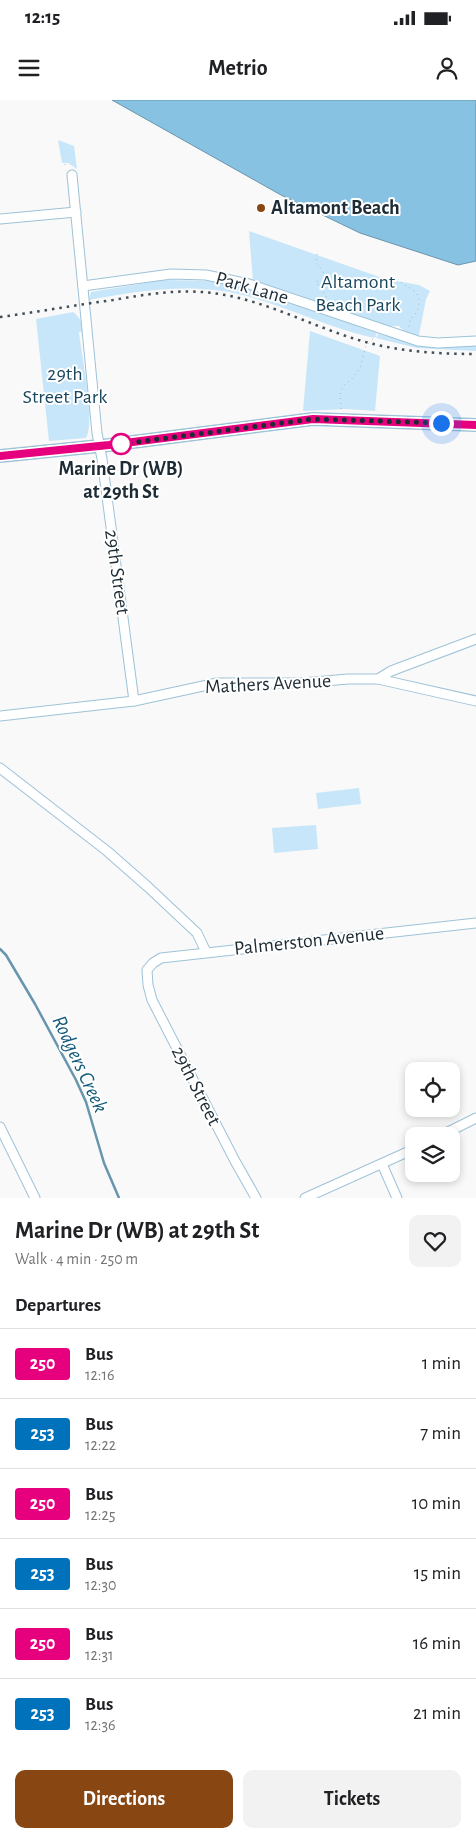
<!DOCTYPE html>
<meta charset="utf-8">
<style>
body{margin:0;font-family:"Alegreya Sans",sans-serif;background:#f2f2f2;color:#202124;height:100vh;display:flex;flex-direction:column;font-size:19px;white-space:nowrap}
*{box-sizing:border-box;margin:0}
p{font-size:16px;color:#757577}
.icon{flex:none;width:28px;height:28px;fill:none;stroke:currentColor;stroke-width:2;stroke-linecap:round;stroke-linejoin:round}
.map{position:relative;height:1098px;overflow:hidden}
.drawer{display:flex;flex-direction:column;background:#fff;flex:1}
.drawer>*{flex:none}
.badge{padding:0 10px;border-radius:4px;font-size:18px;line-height:32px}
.buttons{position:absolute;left:405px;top:962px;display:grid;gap:10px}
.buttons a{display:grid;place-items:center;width:55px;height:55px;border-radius:10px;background:#fff;box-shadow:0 2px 8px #0003;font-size:25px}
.you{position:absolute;width:25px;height:25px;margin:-12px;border:4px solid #fff;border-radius:50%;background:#1a73e8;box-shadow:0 0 0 8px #1a73e833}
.map>.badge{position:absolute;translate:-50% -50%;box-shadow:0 0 0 2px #fff}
h2{padding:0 15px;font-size:19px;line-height:45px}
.round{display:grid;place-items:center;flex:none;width:52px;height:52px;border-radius:10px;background:#f2f2f2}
.head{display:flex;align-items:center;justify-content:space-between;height:85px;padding:0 15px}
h1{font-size:24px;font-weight:700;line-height:38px}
.button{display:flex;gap:10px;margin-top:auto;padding:10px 15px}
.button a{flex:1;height:58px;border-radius:10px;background:#884712;color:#fff;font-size:20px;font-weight:700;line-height:58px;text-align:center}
.button a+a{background:#f2f2f2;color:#202124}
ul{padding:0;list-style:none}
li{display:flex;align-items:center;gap:15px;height:70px;padding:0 15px;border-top:1px solid #e0e0e0}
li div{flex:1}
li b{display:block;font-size:19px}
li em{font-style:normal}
li .badge{min-width:55px;font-weight:700;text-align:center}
.status{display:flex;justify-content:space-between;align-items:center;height:35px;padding:0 25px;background:#fff;direction:ltr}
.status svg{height:14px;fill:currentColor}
header{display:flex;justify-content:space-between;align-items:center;height:65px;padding:0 15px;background:#fff;font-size:22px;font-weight:700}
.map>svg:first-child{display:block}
.green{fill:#c7e6f9}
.water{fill:#88c2e3;stroke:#6895ae}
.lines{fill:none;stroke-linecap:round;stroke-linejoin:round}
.stream{stroke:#6895ae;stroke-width:2.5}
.minor-casing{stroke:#9dc2d7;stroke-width:11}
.major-casing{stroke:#9dc2d7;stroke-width:14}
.path{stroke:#afb4b7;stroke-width:1;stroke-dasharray:1 4;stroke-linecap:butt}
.minor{stroke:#fff;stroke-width:9}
.major{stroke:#fff;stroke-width:11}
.rail{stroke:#424d55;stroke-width:2.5;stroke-dasharray:2.5 5;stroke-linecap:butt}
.line-casing{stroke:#fff;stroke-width:11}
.line{stroke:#e6007e;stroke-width:8}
.walk{stroke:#1d2b34;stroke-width:5;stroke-dasharray:0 9}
.poi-dot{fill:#884712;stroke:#fff;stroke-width:2}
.stop-dot{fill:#fff;stroke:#e6007e;stroke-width:2.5}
.labels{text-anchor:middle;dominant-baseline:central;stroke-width:4;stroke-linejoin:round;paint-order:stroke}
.poi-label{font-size:20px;font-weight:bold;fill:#1d2b34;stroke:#fff;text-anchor:start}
.park-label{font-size:20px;fill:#17465d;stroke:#fff}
.street-label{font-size:20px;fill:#1d2b34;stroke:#fff}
.stop-label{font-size:20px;font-weight:bold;fill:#1d2b34;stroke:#fff}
.water-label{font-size:21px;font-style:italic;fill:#135a7b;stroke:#fff}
</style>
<div class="status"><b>12:15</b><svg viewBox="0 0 49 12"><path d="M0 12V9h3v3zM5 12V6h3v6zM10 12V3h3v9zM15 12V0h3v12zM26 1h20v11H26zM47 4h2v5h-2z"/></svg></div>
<header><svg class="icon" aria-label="menu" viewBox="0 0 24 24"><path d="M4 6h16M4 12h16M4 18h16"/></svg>Metrio<svg class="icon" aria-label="person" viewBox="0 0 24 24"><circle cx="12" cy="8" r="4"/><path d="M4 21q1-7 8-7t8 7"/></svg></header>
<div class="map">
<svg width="476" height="1098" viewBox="0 0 476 1098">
<rect width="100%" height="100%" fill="#f9f9f9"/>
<g class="green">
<path d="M58 40 74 46 77 69 68 63H62Z"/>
<path d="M249 131 385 179 419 185 430 191 426 199 419 235 406 233 399 226H383L253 181Z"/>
<path d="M164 180 216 181 247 187 377 233 374 238C331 229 290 208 247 196 195 182 141 190 89 200L91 192Z"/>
<path d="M73 212C81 218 82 223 83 231L79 232C81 252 96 325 86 338L49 341 36 219Z"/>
<path d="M310 231 380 256 375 311 347 309 303 311Z"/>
<path d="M378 234 417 243 476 245V251L417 248 376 238Z"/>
<path d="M359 688 361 704 318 709 316 693Z"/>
<path d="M316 725 318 749 274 753 272 728Z"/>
</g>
<path class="water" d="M112 0H476V161L458 165 360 133 281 95Z"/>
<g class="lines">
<path class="stream" d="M0 849 6 855 35 904 76 980 86 1002 104 1063 119 1098"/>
<defs>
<g id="minor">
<path d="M72 75 97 333 102 359 134 601"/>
<path d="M0 119 76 112"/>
<path d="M83 186 171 174 206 175 249 184 418 241 438 243 476 241"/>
<path d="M378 579 391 571 476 539"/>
<path d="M0 616 134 601 217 583H302L348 579H378L476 601"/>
<path d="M0 668 107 751 148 787 197 833 206 852"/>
<path d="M0 1027 35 1098"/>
<path d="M440 1036 476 1018"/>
<path d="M382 1064 397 1098"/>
<path d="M256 1098 235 1061 152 900 148 885 147 870 153 863 161 858 476 823"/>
<path d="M305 1098 414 1049"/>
</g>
<path id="major" d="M0 356 109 345 313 319 476 325"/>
</defs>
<use href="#minor" class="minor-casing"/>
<use href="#major" class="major-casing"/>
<g class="path">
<path d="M65 64 67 67"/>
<path d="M317 154 316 162 330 182 324 183 316 181 329 201"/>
<path d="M401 182C405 186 410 187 414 191 423 199 419 213 410 219L409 227 411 228"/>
<path d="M73 268 76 269 82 265"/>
<path d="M341 309 340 292 345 284 351 280 360 268 366 246 376 236"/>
</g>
<use href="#minor" class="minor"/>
<use href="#major" class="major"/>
<path class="rail" d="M0 217C38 212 75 205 113 200 148 194 183 188 219 194 265 201 308 224 352 238 392 251 434 254 476 254"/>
</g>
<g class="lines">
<defs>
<path id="line" d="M0 356 109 345 313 319 476 325"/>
</defs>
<use href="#line" class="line-casing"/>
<use href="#line" class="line"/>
<path class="walk" d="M121 344 313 319 441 323"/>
</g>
<circle class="poi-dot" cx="261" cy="108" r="5"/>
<circle class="stop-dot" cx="121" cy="344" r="10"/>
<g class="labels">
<g class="poi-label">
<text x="271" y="108">Altamont Beach</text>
</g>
<g class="park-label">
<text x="358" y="182">Altamont<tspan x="358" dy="23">Beach Park</tspan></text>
<text x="65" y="274">29th<tspan x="65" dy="23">Street Park</tspan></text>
</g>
<g class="street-label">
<text transform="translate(252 188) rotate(16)">Park Lane</text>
<text transform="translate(117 472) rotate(82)">29th Street</text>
<text transform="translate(268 584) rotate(-3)">Mathers Avenue</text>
<text transform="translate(309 841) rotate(-6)">Palmerston Avenue</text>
<text transform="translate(196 986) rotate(63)">29th Street</text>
</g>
<g class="stop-label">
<text x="121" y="369">Marine Dr (WB)<tspan x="121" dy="23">at 29th St</tspan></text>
</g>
<g class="water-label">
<text transform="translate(80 964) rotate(65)">Rodgers Creek</text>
</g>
</g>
</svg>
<div class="buttons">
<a><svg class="icon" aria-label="locate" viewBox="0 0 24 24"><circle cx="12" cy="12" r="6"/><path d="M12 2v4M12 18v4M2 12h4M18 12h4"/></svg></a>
<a><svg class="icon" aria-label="layers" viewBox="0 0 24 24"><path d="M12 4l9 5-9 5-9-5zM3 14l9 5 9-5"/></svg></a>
</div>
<div class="you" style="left:441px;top:323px"></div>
</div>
<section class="drawer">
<div class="head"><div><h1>Marine Dr (WB) at 29th St</h1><p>Walk · 4 min · 250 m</p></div><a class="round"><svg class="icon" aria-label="heart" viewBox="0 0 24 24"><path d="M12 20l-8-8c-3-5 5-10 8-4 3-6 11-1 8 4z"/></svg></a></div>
<h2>Departures</h2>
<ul>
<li><span class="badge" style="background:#e6007e;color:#fff">250</span><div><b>Bus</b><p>12:16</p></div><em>1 min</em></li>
<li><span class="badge" style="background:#0072bc;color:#fff">253</span><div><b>Bus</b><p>12:22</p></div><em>7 min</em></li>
<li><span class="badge" style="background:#e6007e;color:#fff">250</span><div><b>Bus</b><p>12:25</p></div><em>10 min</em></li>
<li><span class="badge" style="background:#0072bc;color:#fff">253</span><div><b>Bus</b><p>12:30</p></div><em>15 min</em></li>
<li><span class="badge" style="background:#e6007e;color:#fff">250</span><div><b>Bus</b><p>12:31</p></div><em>16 min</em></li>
<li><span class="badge" style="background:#0072bc;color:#fff">253</span><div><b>Bus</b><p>12:36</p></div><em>21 min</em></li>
</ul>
<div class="button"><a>Directions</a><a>Tickets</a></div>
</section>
